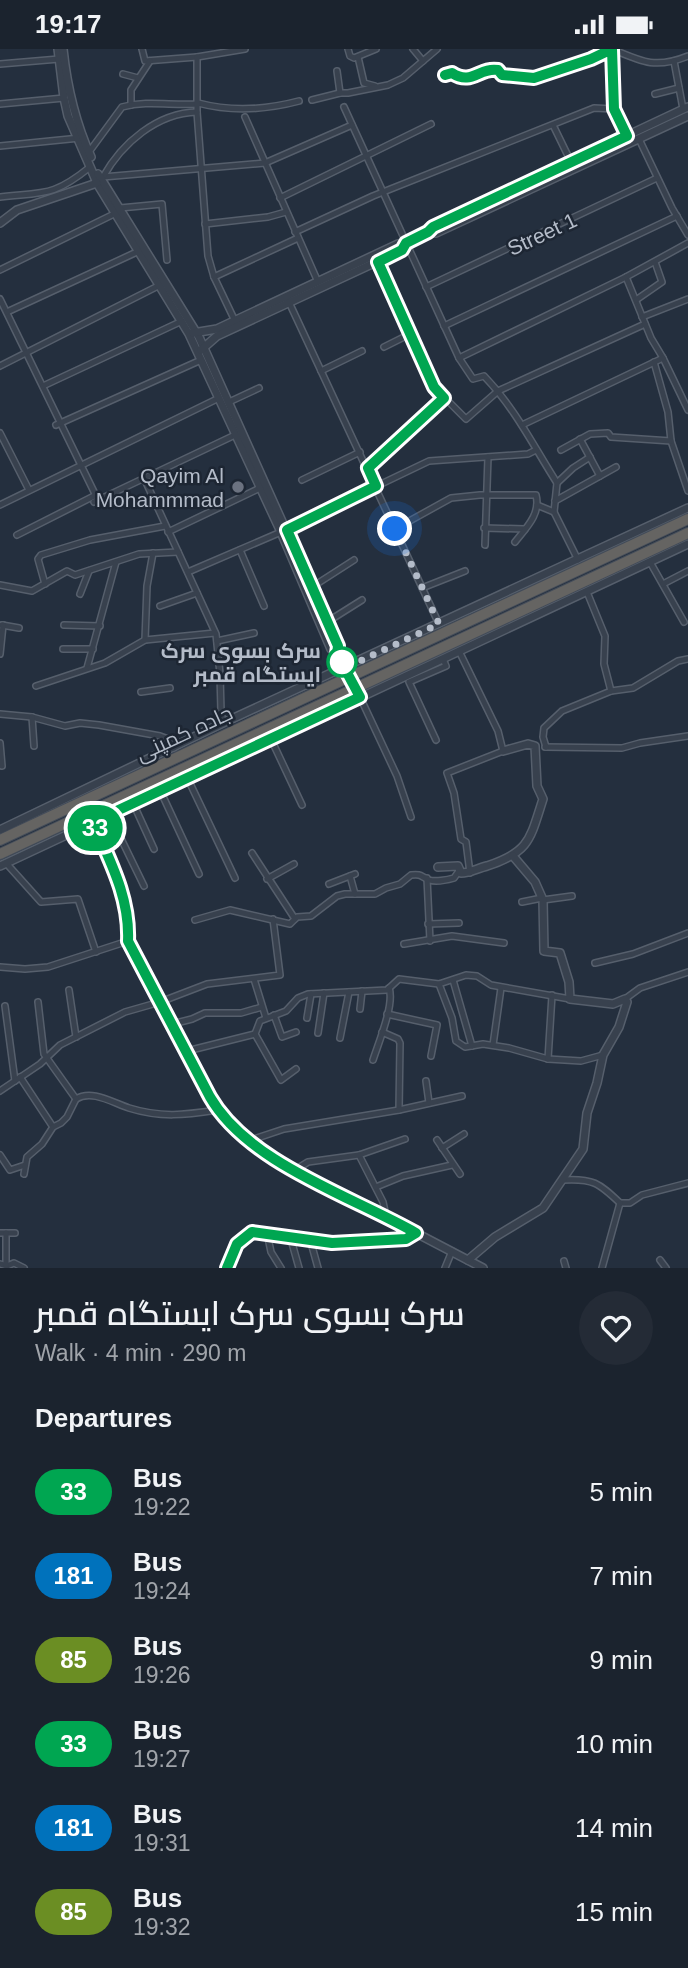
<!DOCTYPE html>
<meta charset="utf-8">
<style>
body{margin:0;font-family:Arial,Cairo,sans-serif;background:#242b36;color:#f1f3f6;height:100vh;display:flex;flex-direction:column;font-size:26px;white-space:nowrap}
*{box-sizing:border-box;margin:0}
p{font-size:23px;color:#a0a4aa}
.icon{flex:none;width:38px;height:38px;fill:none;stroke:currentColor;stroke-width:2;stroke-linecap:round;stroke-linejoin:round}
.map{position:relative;height:1219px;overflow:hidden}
.details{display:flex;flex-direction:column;background:#1b232e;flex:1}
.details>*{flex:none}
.badge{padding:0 14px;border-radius:23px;font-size:24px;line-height:46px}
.you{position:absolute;width:35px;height:35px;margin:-18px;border:5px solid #fff;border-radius:50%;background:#1a73e8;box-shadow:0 0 0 10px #1a73e833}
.map>.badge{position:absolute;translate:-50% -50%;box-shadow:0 0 0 4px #fff}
h2{padding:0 35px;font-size:26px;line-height:63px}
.round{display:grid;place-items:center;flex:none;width:74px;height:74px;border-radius:37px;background:#242b36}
.headline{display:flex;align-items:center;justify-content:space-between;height:119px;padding:0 35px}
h1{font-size:33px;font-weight:600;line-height:52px}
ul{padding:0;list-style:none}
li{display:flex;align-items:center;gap:21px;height:84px;padding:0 35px}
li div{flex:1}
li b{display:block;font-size:26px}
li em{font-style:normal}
li .badge{min-width:77px;font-weight:700;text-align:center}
.status{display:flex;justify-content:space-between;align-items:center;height:49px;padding:0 35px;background:#1b232e;direction:ltr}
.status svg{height:19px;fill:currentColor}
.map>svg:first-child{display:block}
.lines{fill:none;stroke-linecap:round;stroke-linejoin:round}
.minor-casing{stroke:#565f6c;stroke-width:8}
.tertiary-casing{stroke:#565f6c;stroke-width:10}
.trunk-casing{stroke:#434c59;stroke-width:12}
.minor{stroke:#38414e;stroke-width:5}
.tertiary{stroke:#38414e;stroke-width:7}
.trunk{stroke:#656462;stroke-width:10}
.line-casing{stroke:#fff;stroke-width:16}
.line{stroke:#00a651;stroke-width:10}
.walk{stroke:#b4bcc9;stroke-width:7;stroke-dasharray:0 12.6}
.worship-dot{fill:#6b7280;stroke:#1d2633;stroke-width:2.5}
.stop-dot{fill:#fff;stroke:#00a651;stroke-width:3.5}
.labels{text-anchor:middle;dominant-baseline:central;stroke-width:5;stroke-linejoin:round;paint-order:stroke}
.street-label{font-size:21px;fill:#b4bcc9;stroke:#1d2633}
.poi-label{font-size:21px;fill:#b4bcc9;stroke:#1d2633;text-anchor:end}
.stop-label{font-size:21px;font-weight:bold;fill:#b4bcc9;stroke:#1d2633;text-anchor:end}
</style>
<div class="status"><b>19:17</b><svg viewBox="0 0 49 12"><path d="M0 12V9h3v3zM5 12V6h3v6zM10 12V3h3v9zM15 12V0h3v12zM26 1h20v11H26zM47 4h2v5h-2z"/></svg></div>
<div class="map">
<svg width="688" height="1219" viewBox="0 0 688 1219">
<rect width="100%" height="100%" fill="#242f3e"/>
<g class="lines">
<defs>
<g id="minor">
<path d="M142 0 145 12 197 8"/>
<path d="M348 0 350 7 354 9 376 0"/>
<path d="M413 0 423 12"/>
<path d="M612 0C642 13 656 20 688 7"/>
<path d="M358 8 364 34 375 37"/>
<path d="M674 12 683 60"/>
<path d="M0 15 59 10"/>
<path d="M337 22 340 44"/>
<path d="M123 25 138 29"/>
<path d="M445 26 452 24C472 37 479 18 498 21L502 26 534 28 591 10 612 0 614 60 627 87"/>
<path d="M655 45 679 39"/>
<path d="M312 51 340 44H348L388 36 403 29 437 0"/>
<path d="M198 54C232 63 265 61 299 52"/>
<path d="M0 55 64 49"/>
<path d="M131 56V41L150 12"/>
<path d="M344 58 459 309 473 330 484 327C515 359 534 398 557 434L554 463 578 511"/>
<path d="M245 68 318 233"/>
<path d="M553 76 571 113"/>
<path d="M639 90 672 159 688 186"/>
<path d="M0 97 80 89"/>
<path d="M89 103 122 58C148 51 172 57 198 55"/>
<path d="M103 128 265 114 352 76"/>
<path d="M103 128C122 94 157 64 197 63"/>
<path d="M0 148C44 143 53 148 90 118"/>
<path d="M280 149 431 75"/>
<path d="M120 159 162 155 167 211"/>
<path d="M205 175 268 168 286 163"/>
<path d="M295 183 373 147 594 59 614 60"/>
<path d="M377 212 434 338 466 370 498 342 645 275"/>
<path d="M0 221 116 164"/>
<path d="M214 228 298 189"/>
<path d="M626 228 651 289 663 309 688 361"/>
<path d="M426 238 657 129"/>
<path d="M0 250 98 451"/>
<path d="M288 251 439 575"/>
<path d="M636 251 662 233 655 213"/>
<path d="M7 263 139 202"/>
<path d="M642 268 688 250"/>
<path d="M235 272 214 228 208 207 197 63V8L245 0"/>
<path d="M444 277 677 167"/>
<path d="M384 298 410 285"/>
<path d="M459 309 626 228 688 194"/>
<path d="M654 313 668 363 671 392 688 442"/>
<path d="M0 317 160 236"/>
<path d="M321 322 362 302"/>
<path d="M43 337 182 272"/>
<path d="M229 353 259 339"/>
<path d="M56 376 201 311"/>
<path d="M522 376 663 309"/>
<path d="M0 384 29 441"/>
<path d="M580 390 600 427"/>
<path d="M561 401 590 385 608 384 611 388 671 392"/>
<path d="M367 419 444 349"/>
<path d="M144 429 216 585 220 625 221 662 223 674"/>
<path d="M302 431 360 403"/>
<path d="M557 434 573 419 590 408"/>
<path d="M555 452 616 418"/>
<path d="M94 453 235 386"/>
<path d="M0 456 219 349"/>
<path d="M537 456 554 463"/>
<path d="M484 479 525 480"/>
<path d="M395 480 451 449 480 446H536C541 465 526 479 515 493"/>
<path d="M168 483 260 439"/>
<path d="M17 486 96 446"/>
<path d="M485 496 488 408"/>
<path d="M240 501 264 557"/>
<path d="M650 513 684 573"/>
<path d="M188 523 281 483 429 412 528 405 536 401"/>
<path d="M45 535 38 510 41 506 90 491 165 477"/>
<path d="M663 535 688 522"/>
<path d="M0 536 32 542 67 522 75 526 139 505 178 503"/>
<path d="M312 538 354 511"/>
<path d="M422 539 465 522"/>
<path d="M587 543 605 587 604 615 611 642"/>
<path d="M80 545 89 522"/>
<path d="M160 557 197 544"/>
<path d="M327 573 362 551"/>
<path d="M2 576 19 579"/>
<path d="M64 576 100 577"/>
<path d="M145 591 147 537 153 504"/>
<path d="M217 592 254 584"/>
<path d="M63 600H93"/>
<path d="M459 602 498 682 503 702 447 724 454 744 461 790 466 793 470 824"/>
<path d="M0 605 3 576"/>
<path d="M87 619 116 513"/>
<path d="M36 637 105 614 145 591 215 584"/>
<path d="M141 643 170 639"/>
<path d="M360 648 397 727 411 768"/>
<path d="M0 665 32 668 65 677 80 674 99 676 160 687 171 691 174 699"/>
<path d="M32 668 34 697"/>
<path d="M271 690 302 756"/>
<path d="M436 691 409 633 446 617 443 610"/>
<path d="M0 694 2 717"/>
<path d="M545 698 622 699 640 694 688 687"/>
<path d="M546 698 543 688 544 679 562 662 611 642 633 639 678 612 688 610"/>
<path d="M187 728 235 829"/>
<path d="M160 741 199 825"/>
<path d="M133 754 154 800"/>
<path d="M109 765 144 837"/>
<path d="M252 804 295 870"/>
<path d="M6 814 41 853 78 850 96 903"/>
<path d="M350 827 355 845"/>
<path d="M427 829 430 892"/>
<path d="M267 830 294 815"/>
<path d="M329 835 355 825"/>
<path d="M543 851 572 847"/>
<path d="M522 853 542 849"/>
<path d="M195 871 230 861 290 875 297 868 311 867 337 847 345 845H375L386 839 400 835 411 826C422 825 420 827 429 831 435 833 447 831 454 829L459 822"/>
<path d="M428 875 459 874"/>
<path d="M404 895 452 887 504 894"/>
<path d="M595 914 633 905 688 884"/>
<path d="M0 918 25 920 48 918 128 892"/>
<path d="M254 930 266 969"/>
<path d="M453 931 472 997"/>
<path d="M439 935 452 969 456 992 465 998 483 995 509 999 548 1010 581 1012 603 1006"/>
<path d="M69 941 76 988"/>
<path d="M625 950 640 939 688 923"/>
<path d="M38 953 44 1005 76 1050"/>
<path d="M5 957 15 1032"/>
<path d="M360 960 362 942"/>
<path d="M387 965 437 976 431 1007"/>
<path d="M274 966 282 988 296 983"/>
<path d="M307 969 311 945"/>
<path d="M172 975 192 970 205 964H241L262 958"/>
<path d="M382 983 398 990 400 994 399 1061"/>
<path d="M318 984 324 944"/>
<path d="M340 989 349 943"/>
<path d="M493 996 501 939"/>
<path d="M187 1002 255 985"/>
<path d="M548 1010 552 946"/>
<path d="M373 1011C378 995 395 955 389 939"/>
<path d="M296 1020 281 1031 255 985 260 972 286 962 298 949 308 945 387 941 399 930 439 935 466 926 477 927 491 936 570 950"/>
<path d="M20 1028 53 1078"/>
<path d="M426 1032 429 1054"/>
<path d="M0 1042 40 1015 60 996 125 963 160 953 207 935 280 926 273 870"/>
<path d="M76 1050C92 1040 113 1054 129 1059 161 1069 185 1066 217 1061"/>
<path d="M437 1091 460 1125"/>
<path d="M248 1092 284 1080 399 1061 462 1047"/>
<path d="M442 1099 464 1085"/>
<path d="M0 1106 10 1121 25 1116"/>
<path d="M359 1106 383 1153 386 1167"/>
<path d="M295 1121 308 1113 359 1106 405 1090"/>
<path d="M24 1125 27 1108 42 1095 53 1078 61 1074 67 1068 76 1050"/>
<path d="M562 1131C593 1129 599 1134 620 1154H630L642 1146 688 1134"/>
<path d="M376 1138 403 1127 452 1116"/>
<path d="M0 1184H15"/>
<path d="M267 1184 271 1203 281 1219"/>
<path d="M290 1187 299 1219"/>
<path d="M310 1190 318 1219"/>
<path d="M660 1211 666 1219"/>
<path d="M564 1212 566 1219"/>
<path d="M0 1215 7 1217 14 1214 24 1219"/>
<path d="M6 1216V1184"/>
<path d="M227 1219 237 1195 252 1183 332 1194 406 1190 416 1184"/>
<path d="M445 1219 452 1202"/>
<path d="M602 1219 620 1154"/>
</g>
<g id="tertiary">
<path d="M58 0 64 49 68 67 98 136 189 285 281 483 331 600 337 605 357 642"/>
<path d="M63 0C67 38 75 73 91 108"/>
<path d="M98 125 199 288 338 597 337 605"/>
<path d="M0 174 17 161 97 134"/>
<path d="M428 183 436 184 688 67"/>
<path d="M193 284 217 280 398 195C410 194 425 187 433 178L688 58"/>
<path d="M201 301 217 287 402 201 406 194"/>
<path d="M93 773C110 812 130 849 128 892L222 1067 238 1084 269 1107 483 1219"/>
<path d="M0 781 223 674 688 459"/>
<path d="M0 817 688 495"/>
<path d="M438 818 458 817 461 824C470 824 478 819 487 817 530 803 530 790 543 750L537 737 535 697 528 695 503 702"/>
<path d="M468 1211 495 1188 543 1159 583 1100 587 1064 597 1034 603 1006 619 978 627 953 625 950 613 955 570 950 569 933 560 904 544 902 543 851 535 833 513 807"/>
</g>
<g id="trunk">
<path d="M0 791 688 470"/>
<path d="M0 805 688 484"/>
</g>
</defs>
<use href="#minor" class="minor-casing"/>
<use href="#tertiary" class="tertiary-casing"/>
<use href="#trunk" class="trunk-casing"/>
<use href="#minor" class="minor"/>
<use href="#tertiary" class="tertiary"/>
<use href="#trunk" class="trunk"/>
</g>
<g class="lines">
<defs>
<path id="line" d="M227 1219 237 1195 252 1183 332 1194 406 1190 416 1184C351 1147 248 1114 210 1048L128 892C130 849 110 812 93 773L360 648 337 605 338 597 287 481 376 437 368 419 444 349 434 338 378 213 402 201 406 194 428 183 433 178 627 87 614 60 612 0 591 10 534 29 502 26 498 21C479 18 472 37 452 24L445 26"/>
</defs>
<use href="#line" class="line-casing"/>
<use href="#line" class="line"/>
<path class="walk" d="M342 613 345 619 439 575 395 480"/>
</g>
<circle class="worship-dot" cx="238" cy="438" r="7"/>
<circle class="stop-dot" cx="342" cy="613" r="14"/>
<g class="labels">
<g class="street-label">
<text transform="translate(542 185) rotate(-25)">Street 1</text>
<text transform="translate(184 684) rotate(-25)">جاده کمپنی</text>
</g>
<g class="poi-label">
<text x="224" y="426">Qayim Al<tspan x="224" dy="24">Mohammmad</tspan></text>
</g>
<g class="stop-label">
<text x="321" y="601">سرک بسوی سرک<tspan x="321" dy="24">ایستگاه قمبر</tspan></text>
</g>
</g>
</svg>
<div class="you" style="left:395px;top:480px"></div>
<b class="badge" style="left:95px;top:779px;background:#00a651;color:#fff">33</b>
</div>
<section class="details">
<div class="headline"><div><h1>سرک بسوی سرک ایستگاه قمبر</h1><p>Walk · 4 min · 290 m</p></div><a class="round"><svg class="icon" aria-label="heart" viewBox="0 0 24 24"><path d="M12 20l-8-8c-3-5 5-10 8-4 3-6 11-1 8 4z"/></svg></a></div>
<h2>Departures</h2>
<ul>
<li><span class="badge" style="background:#00a651;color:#fff">33</span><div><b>Bus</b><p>19:22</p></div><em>5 min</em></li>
<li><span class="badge" style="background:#0072bc;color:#fff">181</span><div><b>Bus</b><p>19:24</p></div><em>7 min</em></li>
<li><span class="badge" style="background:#6b8e23;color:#fff">85</span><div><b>Bus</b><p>19:26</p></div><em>9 min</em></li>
<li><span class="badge" style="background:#00a651;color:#fff">33</span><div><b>Bus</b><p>19:27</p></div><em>10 min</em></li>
<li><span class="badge" style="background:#0072bc;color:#fff">181</span><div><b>Bus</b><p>19:31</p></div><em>14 min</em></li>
<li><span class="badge" style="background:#6b8e23;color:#fff">85</span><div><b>Bus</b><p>19:32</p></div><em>15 min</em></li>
</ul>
</section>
